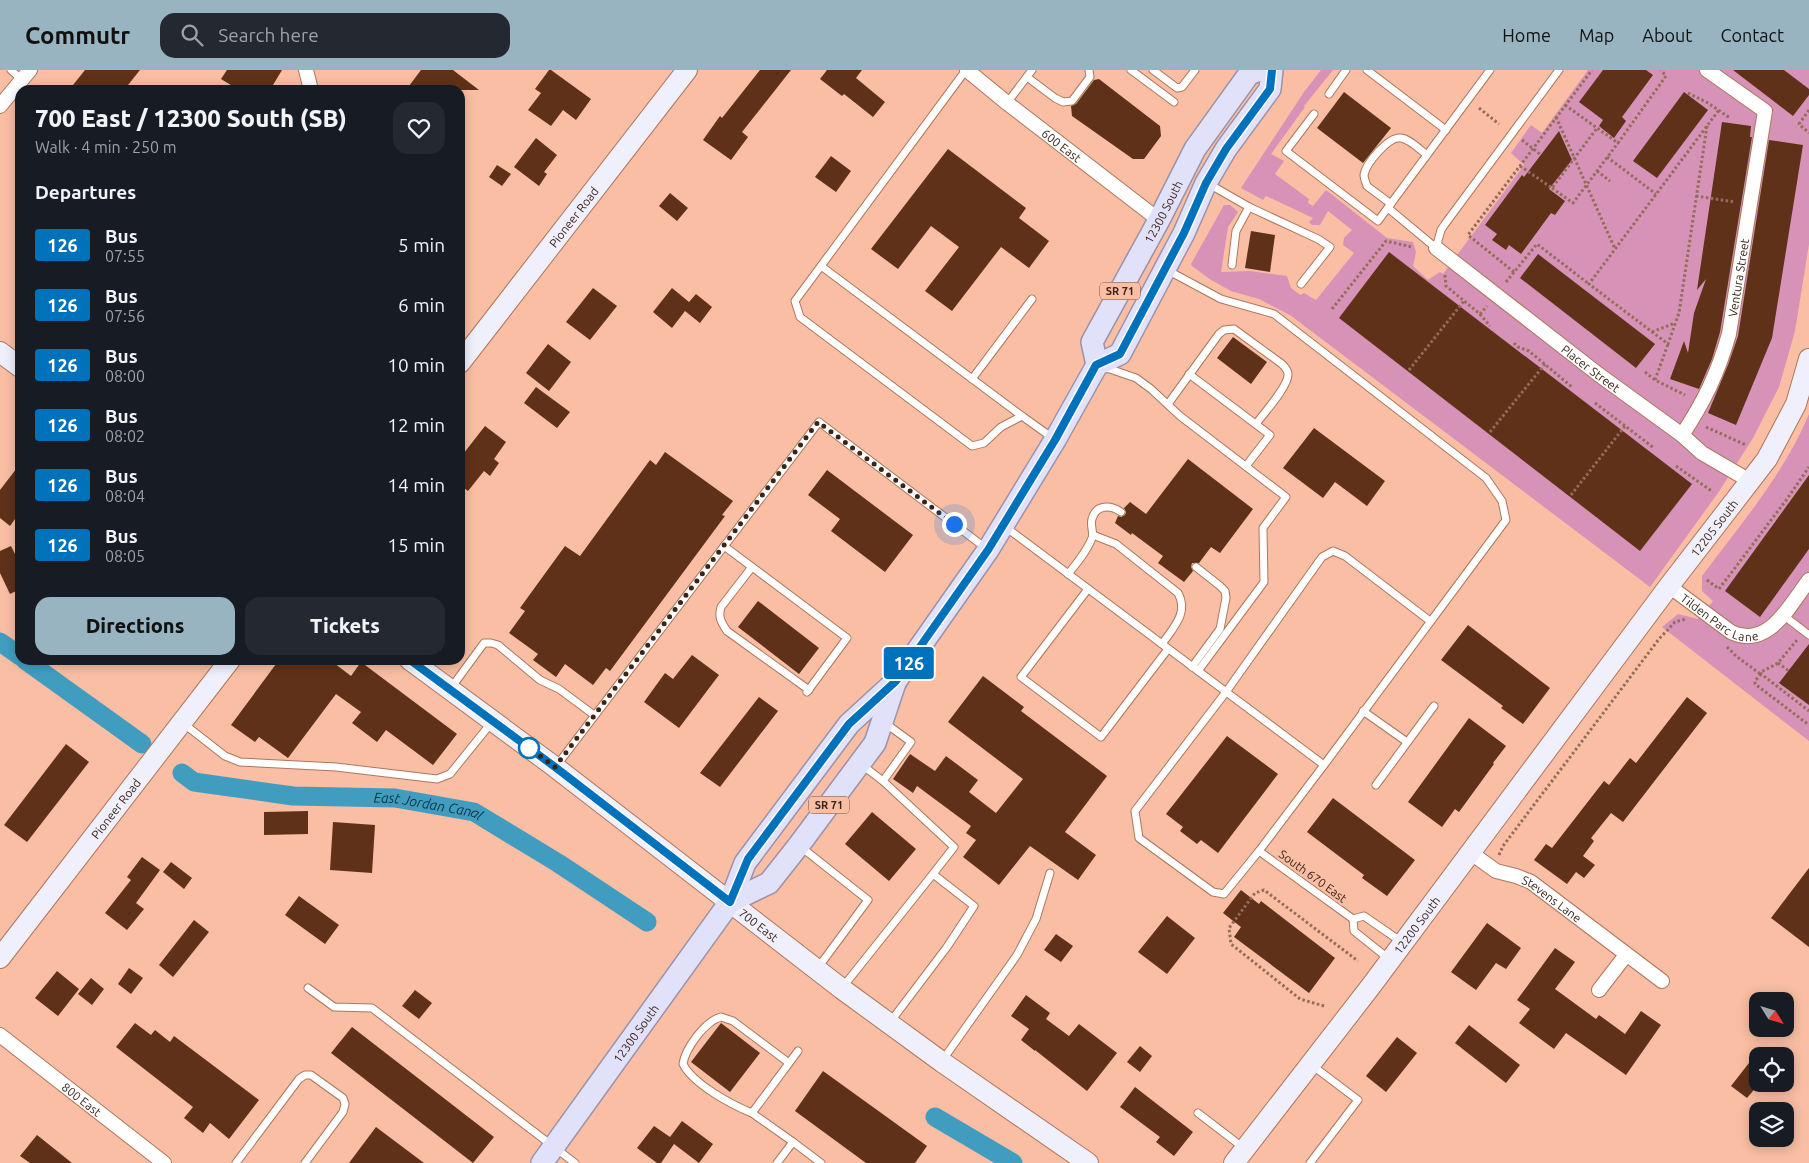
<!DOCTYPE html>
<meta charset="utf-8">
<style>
body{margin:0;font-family:Ubuntu,sans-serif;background:#242831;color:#f1f3f6;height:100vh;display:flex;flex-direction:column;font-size:19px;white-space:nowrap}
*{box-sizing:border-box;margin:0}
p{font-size:16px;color:#9ea1a6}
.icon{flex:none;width:28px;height:28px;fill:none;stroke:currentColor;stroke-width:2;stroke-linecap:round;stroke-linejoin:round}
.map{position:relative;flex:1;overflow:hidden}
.panel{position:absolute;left:15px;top:15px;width:450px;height:580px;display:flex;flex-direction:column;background:#171b24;border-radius:15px;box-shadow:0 2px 12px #0003}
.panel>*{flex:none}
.badge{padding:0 10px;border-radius:4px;font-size:18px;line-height:32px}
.needle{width:32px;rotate:127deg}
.tools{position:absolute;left:1749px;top:922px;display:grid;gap:10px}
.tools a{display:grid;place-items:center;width:45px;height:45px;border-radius:10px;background:#171b24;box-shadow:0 2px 12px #0003;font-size:25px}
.you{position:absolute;width:25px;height:25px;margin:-12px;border:4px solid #fff;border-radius:50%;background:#1a73e8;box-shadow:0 0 0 8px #1a73e833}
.map>.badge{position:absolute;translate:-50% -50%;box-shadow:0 0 0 2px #fff}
h2{padding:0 20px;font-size:19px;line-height:45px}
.round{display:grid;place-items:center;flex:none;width:52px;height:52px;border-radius:15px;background:#242831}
.head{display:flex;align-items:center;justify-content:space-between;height:85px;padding:0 20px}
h1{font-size:24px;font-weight:800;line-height:38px}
.button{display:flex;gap:10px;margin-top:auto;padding:10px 20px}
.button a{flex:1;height:58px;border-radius:15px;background:#97b4c0;color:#111;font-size:20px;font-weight:800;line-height:58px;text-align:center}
.button a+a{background:#242831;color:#f1f3f6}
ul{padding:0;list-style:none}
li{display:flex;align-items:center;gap:15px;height:60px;padding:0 20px}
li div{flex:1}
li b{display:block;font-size:19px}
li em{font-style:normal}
li .badge{min-width:55px;font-weight:700;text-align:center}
header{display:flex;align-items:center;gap:30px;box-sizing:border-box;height:70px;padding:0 25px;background:#97b4c0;color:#111}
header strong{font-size:24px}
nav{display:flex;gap:28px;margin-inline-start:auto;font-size:18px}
.search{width:350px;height:45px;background:#242831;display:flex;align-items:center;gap:12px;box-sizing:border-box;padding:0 18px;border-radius:15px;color:#9ea1a6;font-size:19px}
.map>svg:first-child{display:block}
.green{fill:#d693b7}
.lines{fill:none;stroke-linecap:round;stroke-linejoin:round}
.canal{stroke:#419dbf;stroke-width:19}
.building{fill:#603119}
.lane-casing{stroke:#ad775d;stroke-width:9}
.street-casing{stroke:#ad775d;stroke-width:16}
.secondary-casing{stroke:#ad775d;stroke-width:22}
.primary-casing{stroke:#9a92a9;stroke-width:24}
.path{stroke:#936c5a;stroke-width:3;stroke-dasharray:2.5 2.5;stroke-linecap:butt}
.lane{stroke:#fff;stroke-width:7}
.street{stroke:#fff;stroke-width:14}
.secondary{stroke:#f0f0fd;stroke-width:20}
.primary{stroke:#e2e1fa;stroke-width:21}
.line-casing{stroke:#fff;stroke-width:11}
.line{stroke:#0072bc;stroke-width:8}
.walk{stroke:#3a2419;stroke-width:5;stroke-dasharray:0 9}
.stop-dot{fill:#fff;stroke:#0072bc;stroke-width:2.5}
.labels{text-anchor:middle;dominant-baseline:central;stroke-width:5;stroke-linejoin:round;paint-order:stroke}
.shield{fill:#f9bea3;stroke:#735242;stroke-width:1}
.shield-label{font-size:11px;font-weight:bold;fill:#3a2419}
.street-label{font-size:12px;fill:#3a2419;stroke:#f9bea3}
.water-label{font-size:14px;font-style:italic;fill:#0a3443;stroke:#f9bea3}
</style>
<header>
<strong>Commutr</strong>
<div class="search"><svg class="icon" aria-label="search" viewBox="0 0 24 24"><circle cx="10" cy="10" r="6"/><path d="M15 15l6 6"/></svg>Search here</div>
<nav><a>Home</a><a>Map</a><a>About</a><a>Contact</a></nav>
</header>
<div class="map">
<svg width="1809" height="1093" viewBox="0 0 1809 1093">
<rect width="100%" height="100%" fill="#f9bea3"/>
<g class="green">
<path d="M1321 0H1333L1304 36 1305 37 1271 84 1284 91 1275 104 1309 129 1308 133 1313 136 1326 120 1387 168 1413 172 1416 182 1413 196 1428 210 1440 202 1443 204 1524 95 1511 83 1531 55 1542 63 1588 0H1809V174L1795 261 1779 317 1753 368 1718 423 1650 517 1290 245 1259 229 1231 221 1211 210 1192 196 1191 194 1224 135H1230L1238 142 1228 157 1221 202 1250 201 1287 206 1291 218 1300 225 1304 223 1316 230 1354 183 1343 175 1344 168 1352 160 1328 141 1320 155H1312L1309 152 1313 148 1266 126 1263 130 1241 118 1304 22Z"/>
<path d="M1809 344V671L1662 557 1678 544 1698 549 1713 531 1702 521V506C1741 454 1784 404 1809 344Z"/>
</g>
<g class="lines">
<g class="canal">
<path d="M0 572 20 586"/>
<path d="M25 590 142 674"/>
<path id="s1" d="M182 703 194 712 293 726 395 728 474 742 558 793 647 852"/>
<path d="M935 1047 1013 1093"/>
</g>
</g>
<g class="building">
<path d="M85 0H140L124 20H69Z"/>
<path d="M227 0H282L270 20H239L221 9Z"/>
<path d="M421 0H453L479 20H406Z"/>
<path d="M549 0H551L591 29 576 50 563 40 551 56 528 40 541 23 535 19Z"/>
<path d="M760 0H791L742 62 748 67 731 90 703 70 720 46 722 48Z"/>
<path d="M827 0H862L856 8 885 32 873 47 844 24 842 26 820 9Z"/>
<path d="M1603 0H1646L1653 5 1622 47 1626 51 1614 68 1599 56 1603 50 1579 32Z"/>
<path d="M1733 0H1784L1809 19V25L1793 46Z"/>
<path d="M1099 9 1160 56 1161 66 1144 89H1133L1072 46 1071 36 1076 34 1094 10Z"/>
<path d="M1344 22 1391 58 1363 93 1317 58Z"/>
<path d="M1684 22 1708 40 1657 108 1633 91Z"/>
<path d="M1722 52 1751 56 1750 67H1752L1720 262 1712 289 1699 319 1670 309 1684 271 1688 283 1694 243 1706 209 1697 220Z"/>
<path d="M1559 61 1572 90 1549 119 1565 131 1555 145 1551 143 1521 184 1509 175 1506 180 1492 170 1497 164 1485 155 1522 105 1524 107Z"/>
<path d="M536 68 557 85 544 102 547 104 539 116 514 97Z"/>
<path d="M1769 70 1803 75 1772 268 1736 355 1708 343 1728 295 1738 266Z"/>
<path d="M948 79 1026 138 1019 148 1049 171 1029 198 1001 177 952 241 925 221 959 177 931 156 898 199 871 179Z"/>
<path d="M831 86 851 101 836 122 815 107Z"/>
<path d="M497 95 511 104 502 116 489 107Z"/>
<path d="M670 123 688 138 677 151 659 136Z"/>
<path d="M1251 161 1275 165 1270 202 1245 198Z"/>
<path d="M1389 182 1692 414 1640 481 1339 248Z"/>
<path d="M1538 184 1655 274 1636 298 1520 208Z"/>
<path d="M593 218 617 236 590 270 566 252Z"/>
<path d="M672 218 689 232 696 224 712 237 700 253 685 241 672 258 653 242Z"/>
<path d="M1233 267 1267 292 1251 314 1217 288Z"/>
<path d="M548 274 571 292 549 321 526 303Z"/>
<path d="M536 317 570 342 557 358 524 333Z"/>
<path d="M485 356 506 372 494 389 499 393 490 406 484 401 468 421 460 415V388Z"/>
<path d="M1314 358 1385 411 1367 436 1335 412 1323 428 1283 398Z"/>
<path d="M665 382 733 431 722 445 725 446 610 601 606 598 593 615 565 594 556 607 533 590 538 584 509 563 525 541 520 538 565 476 580 486 650 390 656 395Z"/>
<path d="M1188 389 1253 439 1220 483 1211 477 1199 493H1192L1191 497 1193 501 1184 512 1158 493 1163 486 1132 463 1131 465 1115 453 1118 446 1121 447 1125 445 1126 442 1124 438 1130 432 1146 444Z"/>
<path d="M20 394V442L10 456 0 448V420Z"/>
<path d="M827 400 913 465 885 502 831 461 840 449 808 425Z"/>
<path d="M1809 405V479L1760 547 1725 521Z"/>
<path d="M11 476 20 494V519L10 524 0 503V481Z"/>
<path d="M758 531 819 578 799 604 738 557Z"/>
<path d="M1468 555 1550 618 1523 654 1501 638 1503 636 1441 590Z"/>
<path d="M1809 574V635L1779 613Z"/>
<path d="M692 585 719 605 679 658 644 632 665 603 673 609Z"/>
<path d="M279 590H330L351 606 361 592 457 664 433 695 386 660 377 672 352 653 361 642 336 624 288 688 259 667 255 672 231 655Z"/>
<path d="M983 606 1024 637 1021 641 1107 706 1065 762 1096 785 1078 810 1030 776 999 815 963 787 976 770 966 763 971 756 917 716 913 723 893 709 910 684 935 701 946 686 978 710 969 722 996 743 1023 709 948 652Z"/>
<path d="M759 627 778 641 720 717 700 703Z"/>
<path d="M1687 627 1707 643 1623 752 1611 743 1591 768 1594 771 1583 786 1595 795 1584 808 1576 802 1567 814 1534 790 1546 774 1552 778 1604 711 1609 715 1630 688 1636 693Z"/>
<path d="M1469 648 1506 676 1493 693 1494 694 1459 742 1455 739 1442 757 1408 732Z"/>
<path d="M1227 666 1278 704 1218 783 1201 770 1197 774 1180 761 1183 757 1166 744Z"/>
<path d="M66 674 89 692 27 772 4 755Z"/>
<path d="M1333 728 1415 790 1387 826 1362 808 1364 805 1307 762Z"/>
<path d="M308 741V764L264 765V742Z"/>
<path d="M872 742 916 779 889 811 845 774Z"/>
<path d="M333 752 375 755 372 803 330 800Z"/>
<path d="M142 787 160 800 136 833 144 839 127 860 105 843 131 810 127 807Z"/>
<path d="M171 792 192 808 184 819 163 802Z"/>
<path d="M1809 798V877L1771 848Z"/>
<path d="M1241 820 1259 834 1261 831 1335 888 1309 923 1234 867 1241 857 1223 843Z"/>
<path d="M299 826 339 855 325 874 285 845Z"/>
<path d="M1167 846 1195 868 1167 904 1138 882Z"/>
<path d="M194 850 209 862 173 907 159 895Z"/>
<path d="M1487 853 1521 878 1506 899 1496 893 1476 920 1451 902Z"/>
<path d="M1056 864 1073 876 1061 892 1044 880Z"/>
<path d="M1555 878 1575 892 1555 919 1596 949 1599 945 1625 964 1641 941 1661 955 1626 1005 1566 963 1554 979 1519 953 1530 939 1517 930Z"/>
<path d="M129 898 143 908 131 924 118 914Z"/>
<path d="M57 901 79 919 58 946 35 928Z"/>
<path d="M91 908 104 919 92 935 78 924Z"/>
<path d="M415 920 432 933 419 949 402 936Z"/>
<path d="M1026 925 1050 943 1046 949 1069 966 1079 954 1117 983 1087 1021 1035 980V981L1021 970 1029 959 1011 946Z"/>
<path d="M135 953 151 965 155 960 170 972 174 966 259 1030 229 1069 210 1053 203 1063 184 1048 193 1037 116 977Z"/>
<path d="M721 953 760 983 730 1022 691 992Z"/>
<path d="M1469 955 1520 995 1506 1013 1455 973Z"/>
<path d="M352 957 494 1067 473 1093 331 983Z"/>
<path d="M1397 967 1417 983 1386 1022 1366 1006Z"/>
<path d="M1140 976 1152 986 1140 1002 1127 992Z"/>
<path d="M1749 993 1758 1000V1015L1747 1028 1731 1016Z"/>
<path d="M823 1001 927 1076 915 1093H866L795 1041Z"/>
<path d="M1135 1017 1193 1062 1174 1086 1156 1072 1160 1067 1120 1037Z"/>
<path d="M682 1051 713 1074 699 1093 674 1074 661 1093H657L637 1078 654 1056 670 1067Z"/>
<path d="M376 1057 424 1093H349Z"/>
<path d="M37 1065 72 1093H30L20 1086Z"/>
</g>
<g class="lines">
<defs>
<g id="lane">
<path d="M11 0 22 10"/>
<path d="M966 0 795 231 800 247 972 376 984 373 1001 357 1022 346 1054 369"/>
<path d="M1131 0 1174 32"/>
<path d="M1153 0 1177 18 1182 17 1195 0"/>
<path d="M1367 0 1446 60"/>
<path d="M1027 7 1055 28 1063 32 1072 31 1090 7 1089 0"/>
<path d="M1329 24 1346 0"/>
<path d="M1007 33 1032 0"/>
<path d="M1314 44 1286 81 1378 151 1490 0"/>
<path d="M1209 114 1249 137 1318 169 1330 177 1301 214"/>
<path d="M1391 134 1367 116C1366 113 1364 108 1364 105 1366 93 1389 66 1401 68 1410 69 1420 80 1427 85"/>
<path d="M1388 138 1436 178 1441 160 1445 154 1559 0"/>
<path d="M1232 195 1236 161 1249 137"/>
<path d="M821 196 1022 346"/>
<path d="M1167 200 1221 229 1274 244 1486 408 1502 431 1506 450 1324 695"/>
<path d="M1104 297 1136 308 1151 319 1180 346 1286 427 1263 458 1264 512 1198 601"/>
<path d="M1189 304 1270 365 1246 396"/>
<path d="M972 309 1032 229"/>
<path d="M1168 334 1219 264 1224 260 1234 259 1282 294C1285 297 1288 300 1288 304 1289 316 1263 344 1256 354"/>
<path d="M1004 456 1324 695 1259 781 1224 824 1213 822 1139 768 1135 741 1226 622 1322 487 1333 481 1345 486 1430 551"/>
<path d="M1093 465 1116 474 1178 523C1189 543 1173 558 1162 574"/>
<path d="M724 476 847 568 807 622"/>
<path d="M752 497 721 537C718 547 721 552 727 561L809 620"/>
<path d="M1068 504C1077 493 1087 481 1092 468 1094 462 1090 455 1092 449 1096 434 1111 435 1121 442"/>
<path d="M1088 519 1021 607 1101 667 1168 579"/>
<path d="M1783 545 1809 565"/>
<path d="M1192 597 1220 559 1226 528 1225 521 1220 516 1196 497"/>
<path d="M451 618 484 573H491L498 575 540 610 559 619 594 645"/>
<path d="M1363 641 1407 672"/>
<path d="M184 654 225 686 240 692 336 697 437 709 450 704 492 652"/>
<path d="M557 695 819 352 987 479"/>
<path d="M862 695 883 711 954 777 933 804"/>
<path d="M883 711 911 672 885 653"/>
<path d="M1376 715 1434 636"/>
<path d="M801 777 868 830 817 899"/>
<path d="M1259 781 1353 849"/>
<path d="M1353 849 1364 846 1403 873"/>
<path d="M1353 849 1354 861 1389 889"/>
<path d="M308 918 334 937 372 938 575 1093"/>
<path d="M842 918 933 804 974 836 947 877 891 951"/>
<path d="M942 991 1017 885 1036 849 1050 803"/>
<path d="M752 1043C732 1035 693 1014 683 994 685 979 705 951 721 947L733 951 789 993"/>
<path d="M1198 1043 1245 1079"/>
<path d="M793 1072 752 1043 798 981"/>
<path d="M236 1093 299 1009 305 1005H311L343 1028 345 1034 343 1042 305 1093"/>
<path d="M777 1093 793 1072 821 1093"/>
<path d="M1310 1093 1358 1030 1313 996"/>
</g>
<g id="street">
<path d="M306 0 311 20"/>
<path id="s2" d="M967 0 1007 33 1159 150"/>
<path d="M0 36 30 0"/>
<path id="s3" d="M1436 178 1598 304 1682 365 1702 383 1750 411"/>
<path id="s4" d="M1682 365C1704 332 1718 303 1729 264L1765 41 1707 0"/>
<path id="s5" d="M1669 516 1731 562C1768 580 1790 535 1809 510"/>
<path id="s6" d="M1471 783 1496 801 1516 806 1531 812 1662 911"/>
<path d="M1599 920 1626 885"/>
<path id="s7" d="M0 965 164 1093"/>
</g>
<g id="secondary">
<path d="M0 282 20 297"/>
<path id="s8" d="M460 293 687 0"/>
<path id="s9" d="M410 590 555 697 842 919 942 992 1088 1093"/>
<path id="s10" d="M0 888 230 590"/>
<path id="s11" d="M1234 1093 1371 916 1669 516 1767 389 1796 334 1809 289"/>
</g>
<g id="primary">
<path id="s12" d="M1097 295 1092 272 1159 150 1195 79 1249 4 1260 0"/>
<path d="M730 832 769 813 799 775 875 673 895 613"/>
<path id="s13" d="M542 1093 730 832 745 793 849 654 896 611 988 480 1055 370 1097 295 1120 284 1184 163 1206 113 1226 79 1270 19 1272 0"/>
</g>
</defs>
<use href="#lane" class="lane-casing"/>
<use href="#street" class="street-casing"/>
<use href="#secondary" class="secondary-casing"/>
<use href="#primary" class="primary-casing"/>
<g class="path">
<path d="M1688 23 1708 33 1730 48"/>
<path d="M1565 35 1618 73 1666 6 1661 0"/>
<path d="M1479 38 1499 54"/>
<path d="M1809 40 1799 54 1809 63"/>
<path d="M1556 47 1615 179"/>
<path d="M1707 56 1679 243 1668 274 1589 214 1707 56 1719 40"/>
<path d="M1522 70 1541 85"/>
<path d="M1607 87 1656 124"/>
<path d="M1520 96 1552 118 1597 58"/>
<path d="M1597 101 1610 111"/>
<path d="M1552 118 1573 133 1618 73"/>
<path d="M1696 126 1735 132"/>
<path d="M1514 202 1468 165 1592 0"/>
<path d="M1445 205 1446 216 1480 244 1487 236"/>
<path d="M1506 212 1537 174 1589 214"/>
<path d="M1332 239 1386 171 1412 177"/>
<path d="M1480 244 1490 256"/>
<path d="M1652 262 1675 253"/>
<path d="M1514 273 1518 277 1529 281 1572 317"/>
<path d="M1409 300 1464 231"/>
<path d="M1645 302 1655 310 1685 325"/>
<path d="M1655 310 1668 274"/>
<path d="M1595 333 1654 378"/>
<path d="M1706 357 1746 375"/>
<path d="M1490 362 1545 294"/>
<path d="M1676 396 1713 422"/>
<path d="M1571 425 1625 356"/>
<path d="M1707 510 1719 519 1787 429 1809 397"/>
<path d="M1727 577 1736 586 1759 603 1778 593 1797 570"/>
<path d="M1778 593 1789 601"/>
<path d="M1760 603 1809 641"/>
<path d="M1761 604 1755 611V614L1809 655"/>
<path d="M1499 785 1503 776 1659 569 1675 552 1686 549"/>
<path d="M1324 936 1300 929 1231 874 1229 858 1255 823 1264 820 1358 891"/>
</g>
<use href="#lane" class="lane"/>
<use href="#street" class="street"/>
<use href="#secondary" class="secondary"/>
<use href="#primary" class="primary"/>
</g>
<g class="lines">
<defs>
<path id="line" d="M410 590 555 697 730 832 748 789 849 654 896 611 988 480 1055 370 1096 295 1120 284 1184 163 1206 113 1226 79 1270 19 1272 0"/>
</defs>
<use href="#line" class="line-casing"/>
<use href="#line" class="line"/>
<path class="walk" d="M529 678 524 674 555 697 818 352 954 454"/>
</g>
<circle class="stop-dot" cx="529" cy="678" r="10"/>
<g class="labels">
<g class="shield">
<rect x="1100" y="212.5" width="40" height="17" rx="4"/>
<rect x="809" y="726.5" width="40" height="17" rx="4"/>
</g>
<g class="shield-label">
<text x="1120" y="221">SR 71</text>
<text x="829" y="735">SR 71</text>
</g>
<g class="street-label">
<text stroke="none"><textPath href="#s2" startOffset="121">600 East</textPath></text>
<text stroke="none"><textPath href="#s12" startOffset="172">12300 South</textPath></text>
<text stroke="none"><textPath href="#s8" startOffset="185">Pioneer Road</textPath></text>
<text stroke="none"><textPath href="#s4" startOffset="169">Ventura Street</textPath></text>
<text stroke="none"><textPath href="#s3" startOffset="196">Placer Street</textPath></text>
<text stroke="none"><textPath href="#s11" startOffset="796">12205 South</textPath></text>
<text stroke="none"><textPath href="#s5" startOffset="61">Tilden Parc Lane</textPath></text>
<text stroke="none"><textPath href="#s10" startOffset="189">Pioneer Road</textPath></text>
<text transform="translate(1313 806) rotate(36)">South 670 East</text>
<text stroke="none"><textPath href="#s6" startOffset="94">Stevens Lane</textPath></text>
<text stroke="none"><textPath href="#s9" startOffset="438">700 East</textPath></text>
<text stroke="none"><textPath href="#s11" startOffset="300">12200 South</textPath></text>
<text stroke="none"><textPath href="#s13" startOffset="160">12300 South</textPath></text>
<text stroke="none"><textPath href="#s7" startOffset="104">800 East</textPath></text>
</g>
<g class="water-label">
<text stroke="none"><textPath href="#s1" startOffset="251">East Jordan Canal</textPath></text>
</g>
</g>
</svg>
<div class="tools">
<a><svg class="needle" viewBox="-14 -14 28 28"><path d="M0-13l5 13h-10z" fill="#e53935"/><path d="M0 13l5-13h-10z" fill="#9ea1a6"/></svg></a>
<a><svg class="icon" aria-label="locate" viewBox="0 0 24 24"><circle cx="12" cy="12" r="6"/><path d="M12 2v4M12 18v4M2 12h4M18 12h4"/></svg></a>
<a><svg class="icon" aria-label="layers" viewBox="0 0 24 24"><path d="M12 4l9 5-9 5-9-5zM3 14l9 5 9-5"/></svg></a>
</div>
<div class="you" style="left:954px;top:454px"></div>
<b class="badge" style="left:909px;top:593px;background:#0072bc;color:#fff">126</b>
<section class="panel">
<div class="head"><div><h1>700 East / 12300 South (SB)</h1><p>Walk · 4 min · 250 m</p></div><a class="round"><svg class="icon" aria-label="heart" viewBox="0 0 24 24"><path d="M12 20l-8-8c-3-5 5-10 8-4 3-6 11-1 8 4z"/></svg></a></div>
<h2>Departures</h2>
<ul>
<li><span class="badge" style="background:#0072bc;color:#fff">126</span><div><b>Bus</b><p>07:55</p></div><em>5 min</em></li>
<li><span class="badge" style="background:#0072bc;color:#fff">126</span><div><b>Bus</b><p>07:56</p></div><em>6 min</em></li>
<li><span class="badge" style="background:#0072bc;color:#fff">126</span><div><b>Bus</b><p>08:00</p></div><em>10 min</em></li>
<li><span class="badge" style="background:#0072bc;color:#fff">126</span><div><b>Bus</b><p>08:02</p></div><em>12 min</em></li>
<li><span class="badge" style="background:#0072bc;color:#fff">126</span><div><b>Bus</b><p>08:04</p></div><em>14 min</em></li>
<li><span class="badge" style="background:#0072bc;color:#fff">126</span><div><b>Bus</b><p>08:05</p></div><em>15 min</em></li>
</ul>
<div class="button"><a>Directions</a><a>Tickets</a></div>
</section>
</div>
